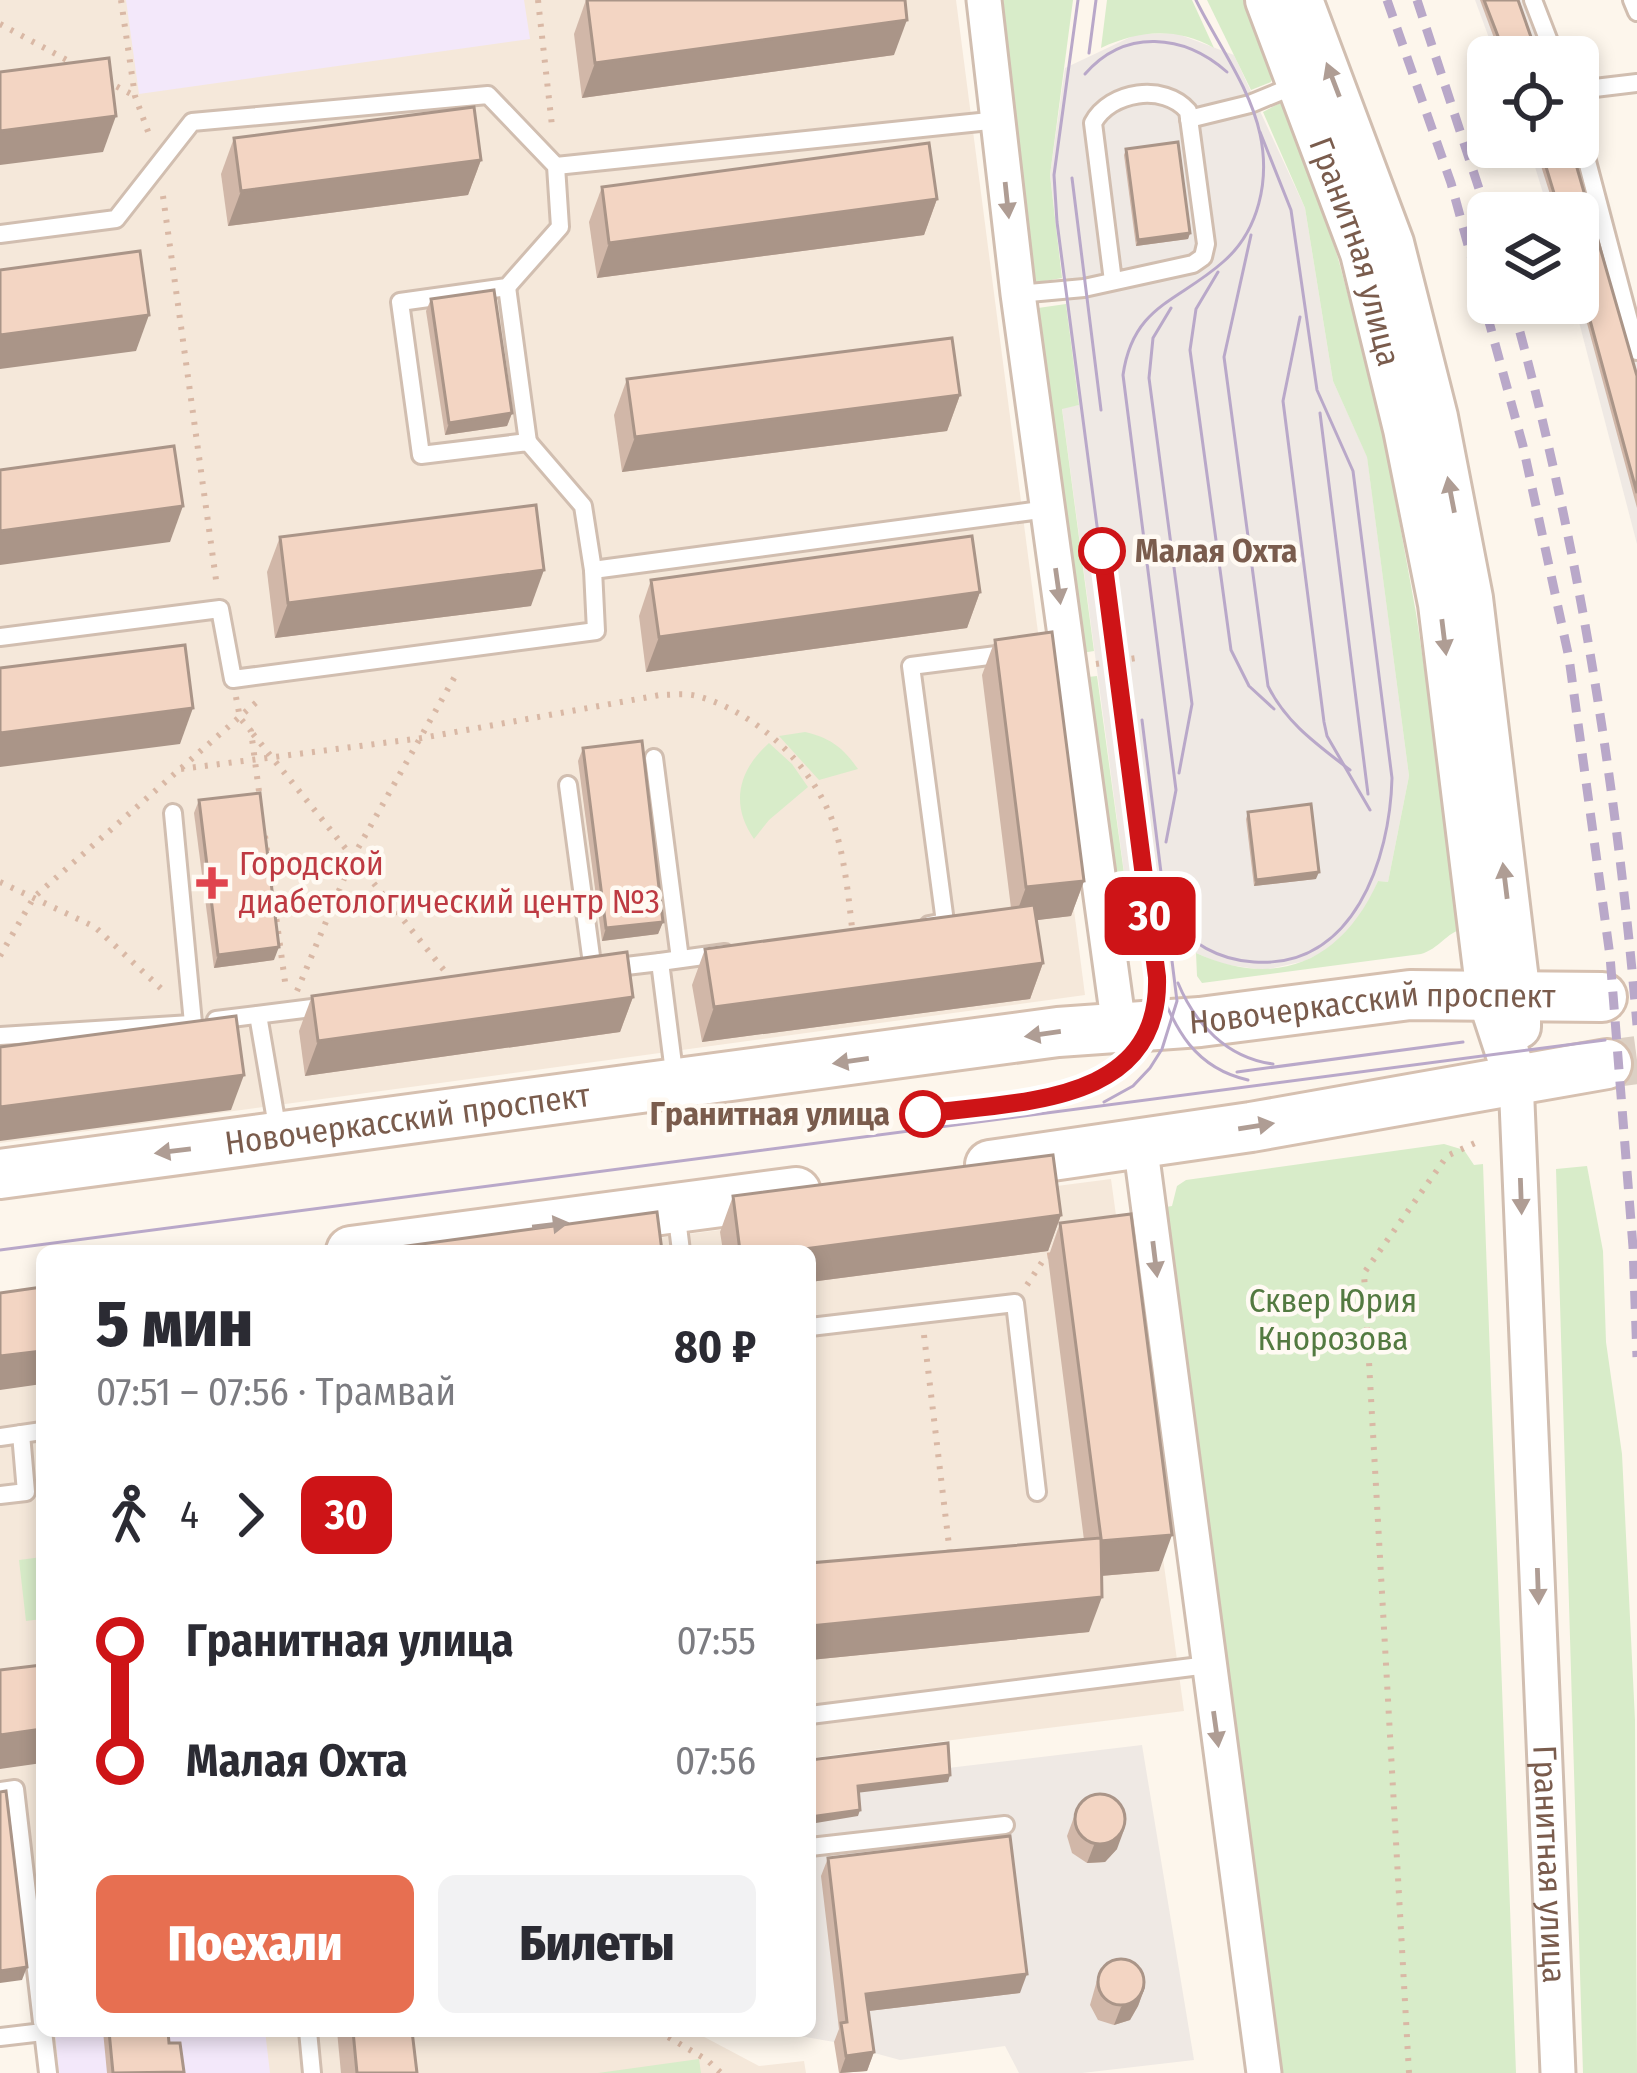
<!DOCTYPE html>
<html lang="ru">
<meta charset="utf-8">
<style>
body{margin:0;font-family:"Fira Sans Condensed",sans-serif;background:#f2f2f3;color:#2b2b33;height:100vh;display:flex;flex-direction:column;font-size:45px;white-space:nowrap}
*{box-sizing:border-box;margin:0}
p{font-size:39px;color:#7c7c81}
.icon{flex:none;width:66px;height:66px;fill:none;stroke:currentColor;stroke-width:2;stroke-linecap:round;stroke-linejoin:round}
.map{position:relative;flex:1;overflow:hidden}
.details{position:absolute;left:36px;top:1245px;width:780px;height:792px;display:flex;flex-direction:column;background:#fff;border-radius:18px;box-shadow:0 6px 18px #0003}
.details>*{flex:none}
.badge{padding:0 24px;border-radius:18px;font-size:42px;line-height:78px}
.buttons{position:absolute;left:1467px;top:36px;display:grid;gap:24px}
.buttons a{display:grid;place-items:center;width:132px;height:132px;border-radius:18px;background:#fff;box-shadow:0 6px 18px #0003;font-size:60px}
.map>.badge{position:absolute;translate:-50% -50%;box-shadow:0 0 0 6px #fff}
.legs{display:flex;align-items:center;gap:18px;height:132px;padding:0 60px;font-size:39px}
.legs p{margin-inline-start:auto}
.overview{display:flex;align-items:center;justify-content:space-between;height:204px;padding:0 60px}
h1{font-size:66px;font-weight:800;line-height:90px}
.button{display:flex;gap:24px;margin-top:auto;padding:24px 60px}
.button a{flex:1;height:138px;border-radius:18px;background:#e76f51;color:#fff;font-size:48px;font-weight:800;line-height:138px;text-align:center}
.button a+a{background:#f2f2f3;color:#2b2b33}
ul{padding:0 60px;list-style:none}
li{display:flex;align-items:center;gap:42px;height:120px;font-size:45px}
li i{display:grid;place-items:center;width:18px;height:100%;margin:0 15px;background:currentColor}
li i::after{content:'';width:30px;height:30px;margin:-15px;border:9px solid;border-radius:50%;background:#fff}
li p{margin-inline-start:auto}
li:first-child i{background:linear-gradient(#0000 50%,currentColor 0)}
li:last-child i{background:linear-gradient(currentColor 50%,#0000 0)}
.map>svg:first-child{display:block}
.residential{fill:#f5e8da}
.industrial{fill:#efe9e4}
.education{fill:#f3e8fa}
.green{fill:#d8ecc9}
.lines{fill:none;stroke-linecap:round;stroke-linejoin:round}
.secondary-tunnel{stroke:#dcd0c4;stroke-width:48;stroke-dasharray:48 24;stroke-linecap:butt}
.service-casing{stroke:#d1beb0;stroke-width:22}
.minor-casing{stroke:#d1beb0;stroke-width:39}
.tertiary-casing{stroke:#d1beb0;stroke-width:48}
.secondary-casing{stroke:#d6c0b0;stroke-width:54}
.path{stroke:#d9b8a5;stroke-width:6;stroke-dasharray:3 9;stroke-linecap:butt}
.service{stroke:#fff;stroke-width:16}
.minor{stroke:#fff;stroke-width:33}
.tertiary{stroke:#fff;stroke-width:42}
.secondary{stroke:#fff;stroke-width:48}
.tram{stroke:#b9a8c9;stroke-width:3}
.rail{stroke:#b9a8c9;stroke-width:9;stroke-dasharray:18 12;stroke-linecap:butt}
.wall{fill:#d1b7a8}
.shaded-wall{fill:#aa9588}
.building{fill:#f3d5c3;stroke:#aa9588;stroke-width:3}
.oneway{fill:#af9d94}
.line-1-casing{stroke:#fff;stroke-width:27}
.line-1{stroke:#ce1417;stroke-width:18}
.stop-1-dot{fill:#fff;stroke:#ce1417;stroke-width:6}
.health-dot{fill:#e0444e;stroke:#fffaf3;stroke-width:4.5}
.labels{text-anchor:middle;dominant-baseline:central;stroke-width:9;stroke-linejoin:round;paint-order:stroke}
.street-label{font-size:33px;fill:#7a5c4d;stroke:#fffaf3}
.stop-label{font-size:33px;font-weight:bold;fill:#7a5c4d;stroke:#fffaf3;text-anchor:start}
.health-label{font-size:33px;fill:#be3a42;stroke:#fffaf3;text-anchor:start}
.park-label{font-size:33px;fill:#537a41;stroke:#fffaf3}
</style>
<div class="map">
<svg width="1637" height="2073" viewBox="0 0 1637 2073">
<rect width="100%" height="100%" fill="#fdf6ec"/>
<g class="residential">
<path d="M0 0H956L1085 995 0 1143Z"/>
<path d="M1111 1179 1184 1711 810 1758V1251H558Z"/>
<path d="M42 1318V2031H693L759 2066 804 2061 806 2073H40L9 1797H0V1323Z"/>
</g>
<g class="industrial">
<path d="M1475 0H1543L1565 57H1496Z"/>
<path d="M1175 33 1234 55 1305 208 1333 381 1367 456 1409 776 1388 882 1378 881 1366 908 1348 932 1328 949 1305 961 1264 970 1222 964 1196 953 1135 954 1062 408 1079 405 1050 175 1065 68 1137 34Z"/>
<path d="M1578 91 1637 329V544L1574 303H1578V213H1549L1529 147H1578Z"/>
<path d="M1142 1745 1194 2060 1082 2073H1019L1005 2046 900 2060 834 2042 772 2031H810V1766L948 1768Z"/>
</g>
<g class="education">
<path d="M126 0H524L530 39 139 94Z"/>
<path d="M55 2031H265L270 2073H59Z"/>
</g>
<g class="green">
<path d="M991 0H1073L1050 175 1062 278 1034 283 1025 279Z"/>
<path d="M1107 0H1192L1214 48C1176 27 1140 30 1101 48Z"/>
<path d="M1207 0H1245L1274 71 1271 82 1251 90Z"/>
<path d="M1280 103 1290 110 1338 258 1379 411 1416 613 1463 929C1447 932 1439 949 1421 954L1202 983 1197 976 1196 953C1278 990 1342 961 1378 881L1388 882 1409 776 1367 457 1333 381 1305 208 1263 112Z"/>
<path d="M1066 304 1079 405 1062 409 1094 651 1076 654 1031 315 1038 308Z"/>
<path d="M1097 676 1135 954 1117 957 1079 678Z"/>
<path d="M805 732C831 738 843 748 858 769L819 780 779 736Z"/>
<path d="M769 743 792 764 808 787 769 820 754 839C730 804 738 771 769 743Z"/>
<path d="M1444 1144 1464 1150 1474 1165 1483 1164 1516 2073H1277L1160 1208 1172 1206 1177 1186 1186 1180Z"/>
<path d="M1587 1166 1603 1251 1606 1342 1622 1454 1635 1720 1637 2073H1583L1556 1169Z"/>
<path d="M42 1557V1619L26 1621 19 1560Z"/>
<path d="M699 2059 701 2073H598Z"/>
</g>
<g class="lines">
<path class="secondary-tunnel" d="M1607 1064 1637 1060"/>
<defs>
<g id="service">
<path d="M1533 0 1555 57"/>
<path d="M1632 0 1637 12"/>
<path d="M1578 90 1637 83"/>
<path d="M1189 119 1250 104 1296 85"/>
<path d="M1578 127 1637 351"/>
<path d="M556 166 999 120"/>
<path d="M0 234 116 219 192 122 488 95 556 166 560 227 507 287 400 302 421 455 528 442 583 506 593 570 596 631 233 679 220 609 0 637"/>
<path d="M507 287 528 442"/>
<path d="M1018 294 1084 288 1193 264 1203 257 1206 244 1188 111C1164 83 1110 91 1093 123L1113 281"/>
<path d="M593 570 1048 509"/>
<path d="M654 758 680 959"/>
<path d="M568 785 593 971"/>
<path d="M173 813 193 1023"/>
<path d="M929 925 945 922 911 666 1012 653"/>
<path d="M609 968 660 962"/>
<path d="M258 1015 278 1132"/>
<path d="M216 1020 328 1006"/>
<path d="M0 1036 191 1024"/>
<path d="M675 1080 660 962 725 953"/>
<path d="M676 1210 681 1251"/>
<path d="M810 1327 1015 1303 1037 1492"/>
<path d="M0 1437 42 1431"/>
<path d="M0 1495 26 1492 21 1434"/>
<path d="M810 1715 1208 1665"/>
<path d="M0 1791 15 1789 42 2022"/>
<path d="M810 1847 1005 1825"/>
<path d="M43 2031 48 2073"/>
<path d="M308 2031 312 2073"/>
<path d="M0 2037 43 2032"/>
</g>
<g id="minor">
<path d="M984 0 1018 294 1119 1027"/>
<path id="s1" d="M1516 1079 1558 2073"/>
<path d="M1140 1143 1264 2073"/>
</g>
<g id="tertiary">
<path id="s2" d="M1267 0 1362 253 1405 429 1440 604 1488 994 1516 1079"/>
<path d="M1301 0 1392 243 1436 417 1471 598 1519 997V1027"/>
</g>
<g id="secondary">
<path d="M990 1165 1251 1127 1607 1064"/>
<path id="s3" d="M0 1174 1058 1032 1200 1022 1410 995 1602 997"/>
<path d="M351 1251 796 1192"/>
</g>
</defs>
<use href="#service" class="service-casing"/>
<use href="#minor" class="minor-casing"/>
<use href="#tertiary" class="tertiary-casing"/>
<use href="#secondary" class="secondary-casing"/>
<g class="path">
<path d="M121 0 135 96 150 137"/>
<path d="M538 0 552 126"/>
<path d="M0 24 78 66"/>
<path d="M106 81 135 96"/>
<path d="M163 196 217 587"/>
<path d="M1096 664 1143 657"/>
<path d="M236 697 240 718 251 731 260 799"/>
<path d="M253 734 452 980"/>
<path d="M181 769 422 738 660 695C672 695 686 693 697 696 760 713 820 772 837 835 846 868 849 902 853 936"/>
<path d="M265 836 286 989"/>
<path d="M0 882 95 927 167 994"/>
<path d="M0 956 34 897 260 699"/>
<path d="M297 991 353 857 458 671"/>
<path d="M1027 1285 1046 1256 1052 1255"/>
<path d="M924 1335 950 1554"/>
<path d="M658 2031 707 2060 721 2073"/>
<path d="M1409 2073 1364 1273 1447 1156 1477 1142"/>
</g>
<use href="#service" class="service"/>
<use href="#minor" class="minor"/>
<use href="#tertiary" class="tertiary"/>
<use href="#secondary" class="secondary"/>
<g class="tram">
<path d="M1078 0 1054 175 1057 222 1157 982C1175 1030 1195 1068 1248 1080"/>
<path d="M1089 53 1096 0"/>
<path d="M1085 74C1125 28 1184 34 1227 72"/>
<path d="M1072 178 1101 410"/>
<path d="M1251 235 1224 357 1268 686C1286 723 1318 745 1350 770"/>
<path d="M1218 272 1196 309 1190 350 1231 650 1249 686 1274 709"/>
<path d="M1171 308 1153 338 1149 378 1192 704 1179 773"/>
<path d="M1300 317 1283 401 1324 722 1327 736 1370 810"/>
<path d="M1320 413 1368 794"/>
<path d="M1166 842 1176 790 1123 375C1133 305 1178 302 1223 262 1259 231 1270 180 1260 134 1250 87 1217 43 1196 0"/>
<path d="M1167 916C1191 943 1218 960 1254 962 1354 969 1390 859 1392 778L1353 471 1317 390 1291 210 1260 132"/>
<path d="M1178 983C1195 1024 1227 1058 1273 1064"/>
<path d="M1237 1072 1463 1042"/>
<path d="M1072 1094C1121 1072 1153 1038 1157 982"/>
<path d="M1104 1102 1133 1086 1150 1068 1162 1049 1177 1001 1142 720"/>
<path d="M0 1250 1605 1040"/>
</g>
<g class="rail">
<path d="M1387 0 1451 183 1523 446 1569 658 1610 956 1633 1247 1637 1357"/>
<path d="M1417 0 1488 216"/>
<path d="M1512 303C1578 540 1616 780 1637 1025"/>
</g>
</g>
<g class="wall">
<path d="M586 0 894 55 582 98 574 34Z"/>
<path d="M1480 0H1518L1538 57H1501Z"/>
<path d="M234 138 481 160 468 195 228 226 221 174Z"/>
<path d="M1535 147H1571L1637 376V508L1578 290V213H1556Z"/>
<path d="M1126 149 1190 233 1188 239 1136 246 1124 155Z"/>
<path d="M602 187 937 199 924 235 597 278 589 222Z"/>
<path d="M431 299 512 413 507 426 445 435 426 311Z"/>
<path d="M627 379 960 395 947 431 622 472 614 415Z"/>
<path d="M280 537 531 606 275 638 267 572Z"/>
<path d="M651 580 980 592 967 628 646 672 639 616Z"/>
<path d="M995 640 1084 881 1071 916 1036 920 1043 963 1030 999 702 1042 692 985 705 949 1011 908 982 675Z"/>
<path d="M583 748 663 922 658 934 602 941 578 761Z"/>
<path d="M199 800 274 960 214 968 194 813Z"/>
<path d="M1248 812 1316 879 1254 886 1246 819Z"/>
<path d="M312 996 633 997 620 1032 305 1076 299 1031Z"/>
<path d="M733 1196 1061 1215 1048 1251 810 1282V1251H723L720 1232Z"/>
<path d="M1060 1223 1159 1571 1101 1576 1089 1632 810 1660V1563L1084 1540 1048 1258Z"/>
<path d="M1074 1817 1117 1849 1105 1862 1087 1863 1072 1853 1067 1836Z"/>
<path d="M828 1858 1020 1993 869 2011 874 2052 867 2071 839 2073 834 2042 839 2029 821 1876Z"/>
<path d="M1100 1970 1145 1987 1138 2006 1130 2020 1114 2025 1098 2020 1090 2005Z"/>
<path d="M103 2031H168L169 2043 184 2073H107Z"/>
<path d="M337 2031H412L417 2073H341Z"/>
</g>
<g class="shaded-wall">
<path d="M907 20 894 55 582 98 595 63Z"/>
<path d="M116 116 103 152 0 165V131Z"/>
<path d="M481 160 468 195 228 226 241 191Z"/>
<path d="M937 199 924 235 597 278 609 243Z"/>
<path d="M1190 233 1188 239 1136 246 1138 240Z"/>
<path d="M149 315 136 351 0 369V335Z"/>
<path d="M960 395 947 431 622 472 635 437Z"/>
<path d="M512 413 507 426 445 435 449 423Z"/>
<path d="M183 506 170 542 0 565V531Z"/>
<path d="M544 570 531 606 275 638 288 603Z"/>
<path d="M980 592 967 628 646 672 659 637Z"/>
<path d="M193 708 180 744 0 767V733Z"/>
<path d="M1319 872 1316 879 1254 886 1256 880Z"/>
<path d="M1084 881 1071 916 1013 923 1026 887Z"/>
<path d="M663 922 658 934 602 941 606 928Z"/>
<path d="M279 947 274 960 214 968 218 955Z"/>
<path d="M1043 963 1030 999 702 1042 714 1007Z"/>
<path d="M633 997 620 1032 305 1076 318 1041Z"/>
<path d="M244 1075 231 1110 0 1141V1107Z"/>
<path d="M1061 1215 1048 1251 810 1282V1251H789Z"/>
<path d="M42 1351V1384L0 1390V1356Z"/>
<path d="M1172 1535 1159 1571 1088 1577 1101 1541Z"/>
<path d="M1102 1597 1089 1632 810 1660V1626Z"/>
<path d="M42 1729V1763L0 1769V1735Z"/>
<path d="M950 1775 948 1782 856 1793 858 1786Z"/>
<path d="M860 1810 858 1816 810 1824V1817Z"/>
<path d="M1124 1830 1117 1849 1105 1862 1087 1863 1094 1845Z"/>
<path d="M27 1967 22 1980 0 1983V1971Z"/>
<path d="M1027 1974 1020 1993 860 2012 866 1994Z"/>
<path d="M1145 1987 1138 2006 1130 2020 1114 2025 1121 2007Z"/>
<path d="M874 2052 867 2071 840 2073 846 2056Z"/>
</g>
<g class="building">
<path d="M587 0H905L907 20 595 63Z"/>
<path d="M1484 0H1518L1538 57H1506Z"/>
<path d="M109 58 116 116 0 131V72Z"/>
<path d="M474 107 481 160 241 191 234 138Z"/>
<path d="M1178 142 1190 233 1138 240 1126 149Z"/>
<path d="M929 143 937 199 609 243 602 187Z"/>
<path d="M1540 147H1571L1637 376V493L1578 276V213H1560Z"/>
<path d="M140 251 149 315 0 335V270Z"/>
<path d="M494 290 512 413 449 423 431 299Z"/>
<path d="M952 338 960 395 635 437 627 379Z"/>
<path d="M174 446 183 506 0 531V470Z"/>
<path d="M536 505 544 570 288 603 280 537Z"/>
<path d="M972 536 980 592 659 637 651 580Z"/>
<path d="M1052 632 1084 881 1026 887 995 640Z"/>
<path d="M185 645 193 708 0 733V668Z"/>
<path d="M642 741 663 922 606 928 583 748Z"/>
<path d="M260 793 279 947 218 955 199 800Z"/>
<path d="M1311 804 1319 872 1256 880 1248 812Z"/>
<path d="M1034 905 1043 963 714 1007 705 949Z"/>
<path d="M627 952 633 997 318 1041 312 996Z"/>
<path d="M236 1016 244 1075 0 1107V1047Z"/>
<path d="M1053 1155 1061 1215 789 1251H740L733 1196Z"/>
<path d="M657 1212 662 1251H370Z"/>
<path d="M1131 1214 1172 1535 1101 1541 1102 1597 810 1626V1563L1101 1538 1060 1223Z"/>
<path d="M42 1287V1351L0 1356V1293Z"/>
<path d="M42 1665V1729L0 1735V1670Z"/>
<path d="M948 1743 950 1775 858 1786 860 1810 810 1817V1760Z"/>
<path d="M6 1791 27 1967 0 1971V1792Z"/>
<circle cx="1100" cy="1819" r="25"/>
<path d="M1010 1836 1027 1974 866 1994 874 2052 846 2056 841 2023 847 2022 828 1858Z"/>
<circle cx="1121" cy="1982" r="23"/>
<path d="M109 2031H168L169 2043H180L184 2072 113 2073Z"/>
<path d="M353 2031H412L417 2073H357Z"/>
</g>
<defs><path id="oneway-solid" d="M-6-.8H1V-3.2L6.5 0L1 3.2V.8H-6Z" transform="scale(3)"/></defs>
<g class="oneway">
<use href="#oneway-solid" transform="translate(1333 80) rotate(-111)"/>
<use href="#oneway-solid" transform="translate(1007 200) rotate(84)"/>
<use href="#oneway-solid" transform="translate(1451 495) rotate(-101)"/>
<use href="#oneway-solid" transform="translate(1058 586) rotate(82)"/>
<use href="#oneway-solid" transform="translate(1444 637) rotate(83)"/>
<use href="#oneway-solid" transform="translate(1505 881) rotate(-97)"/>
<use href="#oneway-solid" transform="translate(1043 1034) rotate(172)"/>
<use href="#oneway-solid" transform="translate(851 1061) rotate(172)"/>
<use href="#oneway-solid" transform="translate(1256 1126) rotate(-9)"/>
<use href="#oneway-solid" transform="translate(173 1151) rotate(173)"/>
<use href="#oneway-solid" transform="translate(1521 1196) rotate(88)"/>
<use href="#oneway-solid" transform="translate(550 1225) rotate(-7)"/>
<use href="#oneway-solid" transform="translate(1155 1259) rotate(83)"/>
<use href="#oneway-solid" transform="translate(1538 1586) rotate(88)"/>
<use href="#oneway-solid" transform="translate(1216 1729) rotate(82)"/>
</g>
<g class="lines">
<defs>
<path id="line-1" d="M923 1114C1014 1101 1161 1107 1157 977L1102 551"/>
</defs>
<use href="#line-1" class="line-1-casing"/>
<use href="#line-1" class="line-1"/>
</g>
<g class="stop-1-dot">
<circle cx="1102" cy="551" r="21"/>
<circle cx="923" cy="1114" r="21"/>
</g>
<path class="health-dot" d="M206 865h12v12h12v12h-12v12h-12v-12h-12v-12h12z"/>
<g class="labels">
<g class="street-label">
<text stroke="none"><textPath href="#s2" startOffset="267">Гранитная улица</textPath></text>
<text stroke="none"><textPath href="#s3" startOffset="1383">Новочеркасский проспект</textPath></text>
<text stroke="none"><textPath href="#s3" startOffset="411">Новочеркасский проспект</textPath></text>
<text stroke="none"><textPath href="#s1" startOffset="786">Гранитная улица</textPath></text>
</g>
<g class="stop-label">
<text x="1135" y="551">Малая Охта</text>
<text x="890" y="1114" text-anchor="end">Гранитная улица</text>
</g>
<g class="health-label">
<text x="239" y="864">Городской<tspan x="239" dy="38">диабетологический центр №3</tspan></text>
</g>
<g class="park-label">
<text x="1333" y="1301">Сквер Юрия<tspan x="1333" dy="38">Кнорозова</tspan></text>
</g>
</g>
</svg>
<div class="buttons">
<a><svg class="icon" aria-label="locate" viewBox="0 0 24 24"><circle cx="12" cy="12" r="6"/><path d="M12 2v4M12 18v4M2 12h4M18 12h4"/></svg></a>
<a><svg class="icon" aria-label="layers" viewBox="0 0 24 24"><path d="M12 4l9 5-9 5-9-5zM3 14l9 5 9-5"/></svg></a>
</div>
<b class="badge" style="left:1150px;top:916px;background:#ce1417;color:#fff">30</b>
<section class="details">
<div class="overview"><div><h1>5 мин</h1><p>07:51 – 07:56 · Трамвай</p></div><b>80 ₽</b></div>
<div class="legs"><svg class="icon" aria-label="walk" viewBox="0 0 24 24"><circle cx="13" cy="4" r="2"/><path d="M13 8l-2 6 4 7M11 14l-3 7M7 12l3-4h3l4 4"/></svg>4<svg class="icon" aria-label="forward" viewBox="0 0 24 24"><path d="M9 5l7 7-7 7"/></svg><b class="badge" style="background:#ce1417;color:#fff">30</b></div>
<ul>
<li><i style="color:#ce1417"></i><b>Гранитная улица</b><p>07:55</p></li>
<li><i style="color:#ce1417"></i><b>Малая Охта</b><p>07:56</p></li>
</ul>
<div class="button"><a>Поехали</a><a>Билеты</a></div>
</section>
</div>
